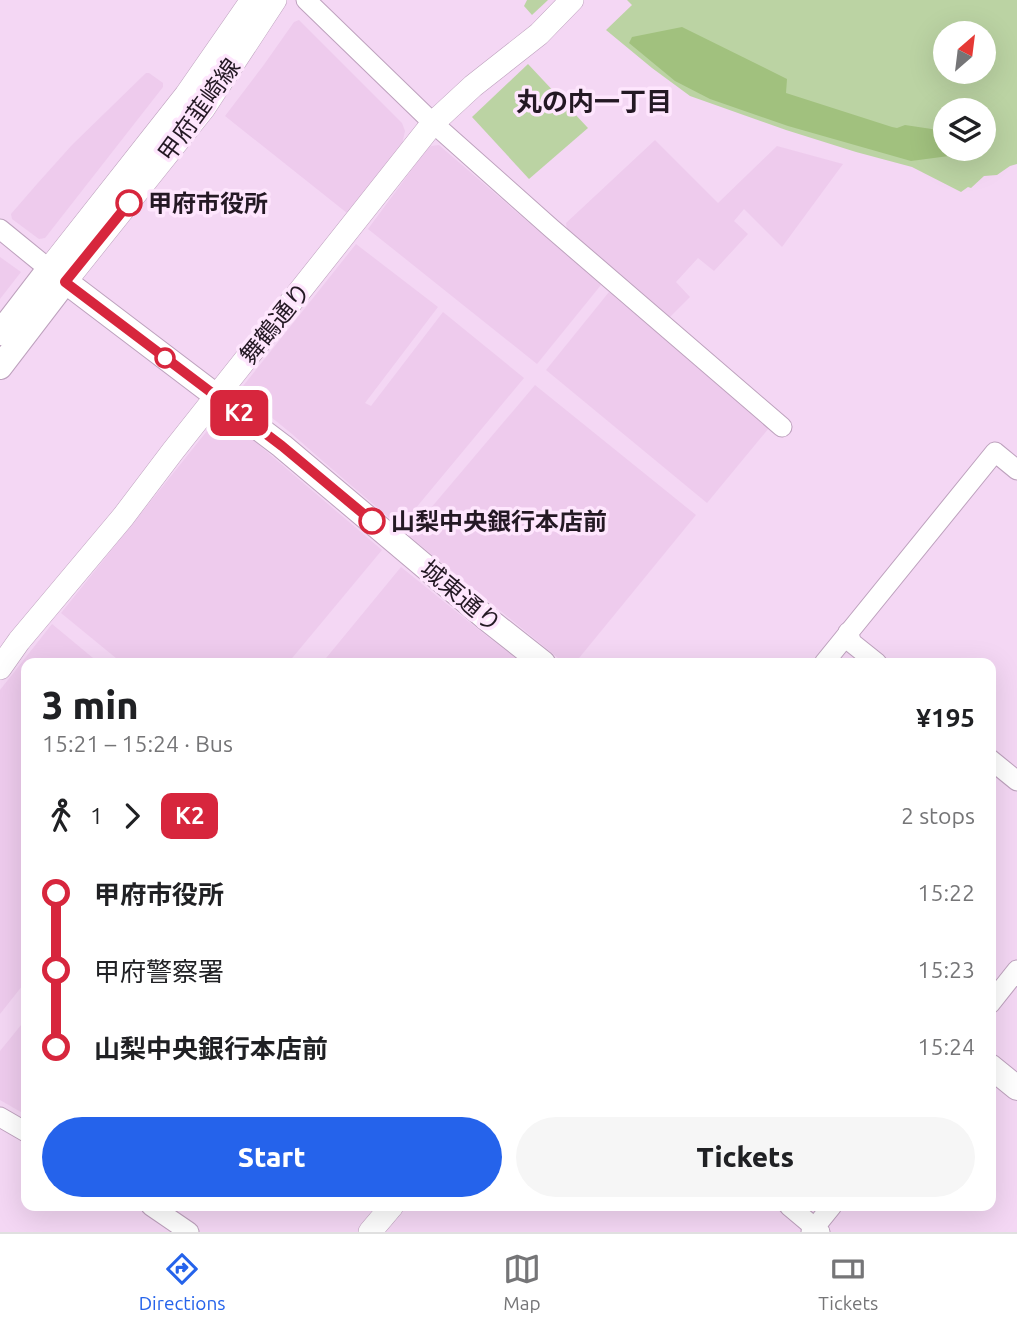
<!DOCTYPE html>
<meta charset="utf-8">
<style>
body{margin:0;font-family:Ubuntu,"Noto Sans JP",sans-serif;background:#f6f6f6;color:#202124;height:100vh;display:flex;flex-direction:column;font-size:26px;white-space:nowrap}
*{box-sizing:border-box;margin:0}
p{font-size:23px;color:#757577}
.icon{flex:none;width:38px;height:38px;fill:none;stroke:currentColor;stroke-width:2;stroke-linecap:round;stroke-linejoin:round}
.map{position:relative;flex:1;overflow:hidden}
.side{position:absolute;left:21px;top:658px;width:975px;height:553px;display:flex;flex-direction:column;background:#fff;border-radius:14px;box-shadow:0 7px 28px #0002}
.side>*{flex:none}
.badge{padding:0 14px;border-radius:10px;font-size:24px;line-height:46px}
.needle{width:46px;rotate:28deg}
.fabs{position:absolute;left:933px;top:21px;display:grid;gap:14px}
.fabs a{display:grid;place-items:center;width:63px;height:63px;border-radius:50%;background:#fff;box-shadow:0 7px 28px #0002;font-size:35px}
.map>.badge{position:absolute;translate:-50% -50%;box-shadow:0 0 0 4px #fff}
.legs{display:flex;align-items:center;gap:10px;height:77px;padding:0 21px;font-size:23px}
.legs p{margin-inline-start:auto}
.headline{display:flex;align-items:center;justify-content:space-between;height:119px;padding:0 21px}
h1{font-size:38px;font-weight:800;line-height:52px}
.button{display:flex;gap:14px;margin-top:auto;padding:14px 21px}
.button a{flex:1;height:80px;border-radius:42px;background:#2563eb;color:#fff;font-size:28px;font-weight:800;line-height:80px;text-align:center}
.button a+a{background:#f6f6f6;color:#202124}
ul{padding:0 21px;list-style:none}
li{display:flex;align-items:center;gap:24px;height:77px;font-size:26px}
li i{display:grid;place-items:center;width:10px;height:100%;margin:0 9px;background:currentColor}
li i::after{content:'';width:18px;height:18px;margin:-9px;border:5px solid;border-radius:50%;background:#fff}
li p{margin-inline-start:auto}
li:first-child i{background:linear-gradient(#0000 50%,currentColor 0)}
li:last-child i{background:linear-gradient(currentColor 50%,#0000 0)}
.menu{display:flex;justify-content:space-around;align-items:center;height:98px;border-top:2px solid #e0e0e0;background:#fff;font-size:19px;color:#757577}
.menu a{display:grid;justify-items:center;gap:4px}
.menu .current{color:#2563eb}
.map>svg:first-child{display:block}
.built{fill:#eecbed}
.green{fill:#bbd3a3;fill-rule:evenodd}
.water{fill:#a1c17e}
.lines{fill:none;stroke-linecap:round;stroke-linejoin:round}
.tertiary-casing{stroke:#bda1bd;stroke-width:21}
.primary-casing{stroke:#bda1bd;stroke-width:24}
.trunk-casing{stroke:#bda1bd;stroke-width:26}
.tertiary{stroke:#fff;stroke-width:19}
.primary{stroke:#fff;stroke-width:23}
.trunk{stroke:#fff;stroke-width:24}
.line-1-casing{stroke:#fff;stroke-width:16}
.line-1{stroke:#d7263d;stroke-width:10}
.stop-1-dot{fill:#fff;stroke:#d7263d;stroke-width:3.5}
.labels{text-anchor:middle;dominant-baseline:central;stroke-width:7;stroke-linejoin:round;paint-order:stroke}
.street-label{font-size:24px;fill:#241924;stroke:#fee6fd}
.stop-label{font-size:24px;font-weight:bold;fill:#241924;stroke:#fee6fd;text-anchor:start}
.neighbourhood-label{font-size:26px;font-weight:bold;fill:#241924;stroke:#fee6fd}
</style>
<div class="map">
<svg width="1017" height="1232" viewBox="0 0 1017 1232">
<rect width="100%" height="100%" fill="#f4d7f4"/>
<g class="built">
<path d="M299 20 402 123 405 131 401 149 347 213 225 116 263 66 294 22Z"/>
<path d="M146 73H149L163 83V87L45 238 39 239 12 219 11 214 37 184 72 145Z"/>
<path d="M655 140 718 203 777 146 843 164 782 247 744 209 734 221 748 234 714 271 698 258 676 282 690 297 668 319 639 290 567 230 566 223Z"/>
<path d="M439 145 601 285 537 364 368 229 427 149 431 146Z"/>
<path d="M356 244 438 307 365 403 371 406 443 312 524 378 400 527 325 463 292 434 244 395 243 386Z"/>
<path d="M0 257 21 272 0 299Z"/>
<path d="M609 292 769 428 707 503 546 370Z"/>
<path d="M535 385 696 515 575 663H564L408 535Z"/>
<path d="M219 416 226 417 382 550 288 663H122L61 613Z"/>
<path d="M401 567 474 626 522 663H322Z"/>
<path d="M52 624 99 663H26V981L0 1014V690Z"/>
<path d="M26 1019V1115L0 1100V1051Z"/>
</g>
<g class="green">
<path d="M527 0H548L532 15 524 6Z"/>
<path d="M627 0H1017V164L1010 166 997 175 984 176 971 188 968 187 961 192 912 167 856 152 786 130 690 96 652 68 606 30 632 5ZM945 33H984V72H945ZM945 110H984V149H945Z"/>
<path d="M528 64 588 128 529 179 472 117Z"/>
</g>
<path class="water" d="M682 27 787 79 786 93 892 127 897 128 905 125 945 131V149H951L949 156 911 161 788 126 710 99 675 81 629 43 632 37Z"/>
<g class="lines">
<defs>
<g id="tertiary">
<path d="M306 0 433 123 551 228 782 427"/>
<path d="M0 229 49 269"/>
<path d="M848 632 852 643 877 663"/>
<path d="M824 663 995 452 1017 470"/>
<path d="M990 759 1017 781"/>
<path d="M990 1004 1017 970"/>
<path d="M0 1117 26 1132"/>
<path d="M151 1206 189 1232"/>
<path d="M789 1206 820 1232"/>
<path d="M811 1232 832 1206"/>
</g>
<g id="primary">
<path d="M49 269 186 95 252 0"/>
<path d="M65 282 204 108 275 0"/>
<path d="M0 668 19 641 123 517 173 451 433 123 473 86 539 34 572 0"/>
<path d="M370 1232 392 1206"/>
</g>
<g id="trunk">
<path d="M0 333 49 269 282 446 486 618 543 663"/>
<path d="M0 367 65 282"/>
<path d="M990 1066 1017 1088"/>
</g>
</defs>
<use href="#tertiary" class="tertiary-casing"/>
<use href="#primary" class="primary-casing"/>
<use href="#trunk" class="trunk-casing"/>
<use href="#tertiary" class="tertiary"/>
<use href="#primary" class="primary"/>
<use href="#trunk" class="trunk"/>
</g>
<g class="lines">
<defs>
<path id="line-1" d="M129 203 65 282 282 446 372 521"/>
</defs>
<use href="#line-1" class="line-1-casing"/>
<use href="#line-1" class="line-1"/>
</g>
<g class="stop-1-dot">
<circle cx="129" cy="203" r="12"/>
<circle cx="165" cy="358" r="9"/>
<circle cx="372" cy="521" r="12"/>
</g>
<g class="labels">
<g class="street-label">
<text transform="translate(199 110) rotate(-54)">甲府韮崎線</text>
<text transform="translate(275 323) rotate(-51)">舞鶴通り</text>
<text transform="translate(461 596) rotate(40)">城東通り</text>
</g>
<g class="stop-label">
<text x="148" y="203">甲府市役所</text>
<text x="391" y="521">山梨中央銀行本店前</text>
</g>
<g class="neighbourhood-label">
<text x="594" y="101">丸の内一丁目</text>
</g>
</g>
</svg>
<div class="fabs">
<a><svg class="needle" viewBox="-14 -14 28 28"><path d="M0-13l5 13h-10z" fill="#e53935"/><path d="M0 13l5-13h-10z" fill="#757577"/></svg></a>
<a><svg class="icon" aria-label="layers" viewBox="0 0 24 24"><path d="M12 4l9 5-9 5-9-5zM3 14l9 5 9-5"/></svg></a>
</div>
<b class="badge" style="left:239px;top:413px;background:#d7263d;color:#fff">K2</b>
<section class="side">
<div class="headline"><div><h1>3 min</h1><p>15:21 – 15:24 · Bus</p></div><b>¥195</b></div>
<div class="legs"><svg class="icon" aria-label="walk" viewBox="0 0 24 24"><circle cx="13" cy="4" r="2"/><path d="M13 8l-2 6 4 7M11 14l-3 7M7 12l3-4h3l4 4"/></svg>1<svg class="icon" aria-label="forward" viewBox="0 0 24 24"><path d="M9 5l7 7-7 7"/></svg><b class="badge" style="background:#d7263d;color:#fff">K2</b><p>2 stops</p></div>
<ul>
<li><i style="color:#d7263d"></i><b>甲府市役所</b><p>15:22</p></li>
<li><i style="color:#d7263d"></i><span>甲府警察署</span><p>15:23</p></li>
<li><i style="color:#d7263d"></i><b>山梨中央銀行本店前</b><p>15:24</p></li>
</ul>
<div class="button"><a>Start</a><a>Tickets</a></div>
</section>
</div>
<nav class="menu">
<a class="current"><svg class="icon" aria-label="directions" viewBox="0 0 24 24"><path d="M12 3l9 9-9 9-9-9zM9 14v-3h6M13 9l2 2-2 2"/></svg>Directions</a>
<a><svg class="icon" aria-label="map" viewBox="0 0 24 24"><path d="M3 6l6-2 6 2 6-2v14l-6 2-6-2-6 2zM9 4v14M15 6v14"/></svg>Map</a>
<a><svg class="icon" aria-label="tickets" viewBox="0 0 24 24"><path d="M3 7h18v10H3zM15 7v10"/></svg>Tickets</a>
</nav>
